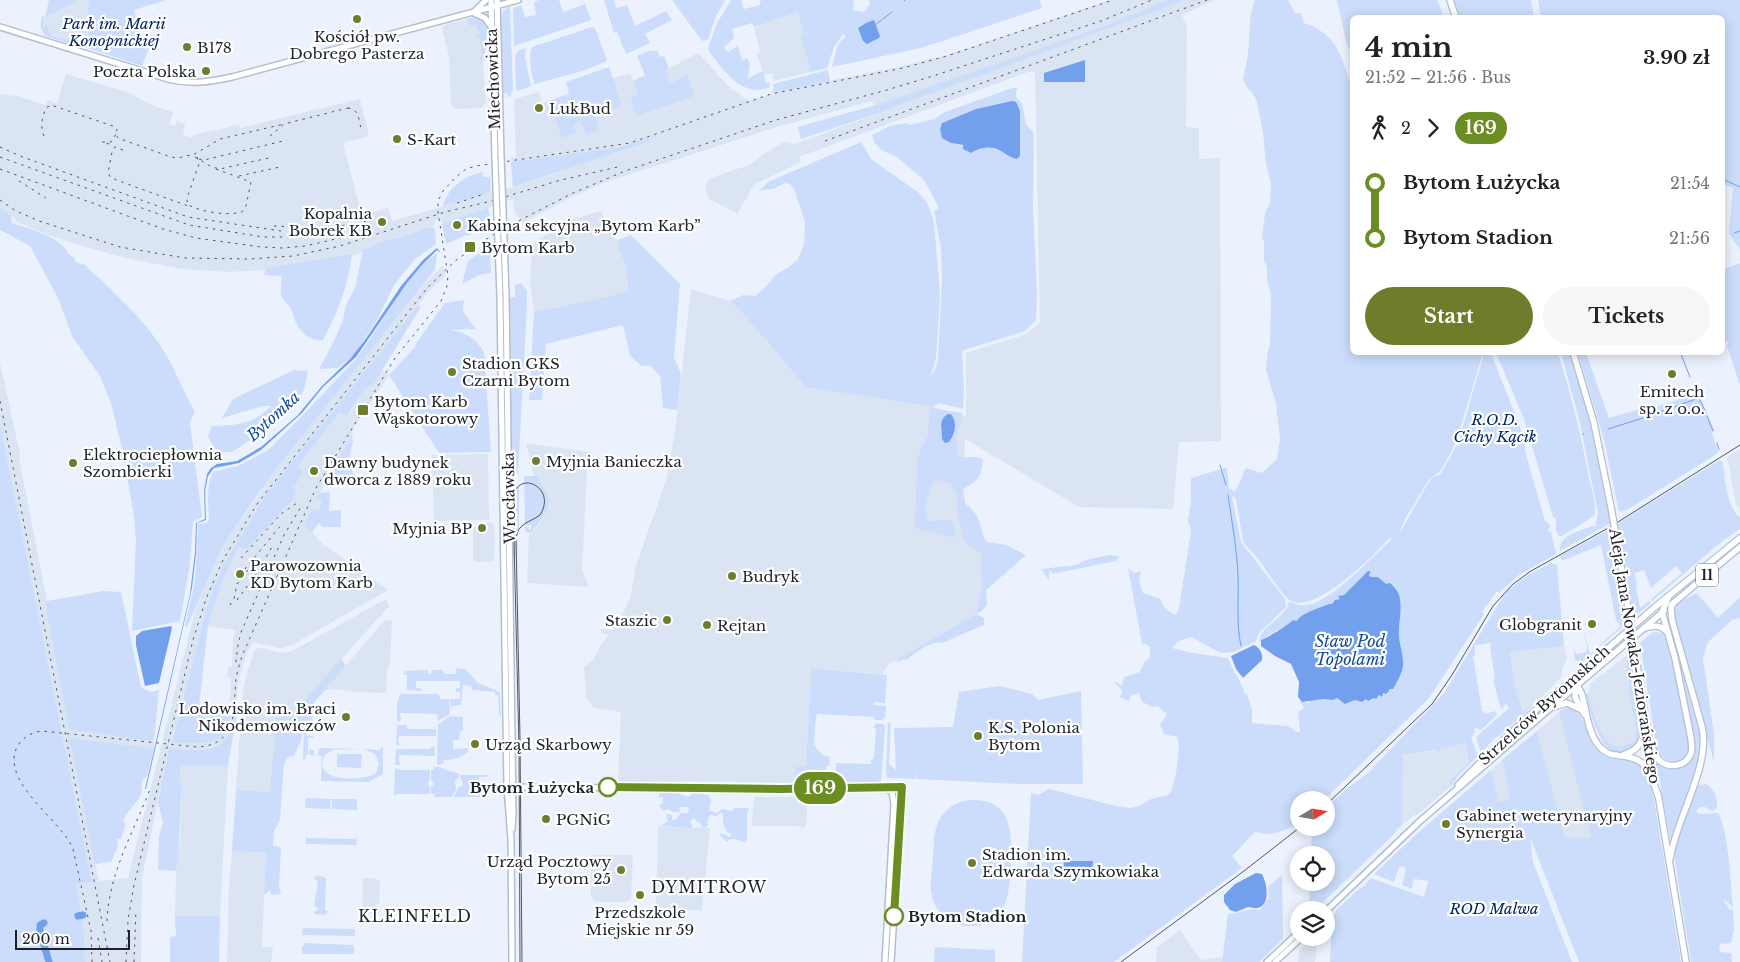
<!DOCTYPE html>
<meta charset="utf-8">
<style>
body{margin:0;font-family:"Libre Baskerville",serif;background:#f6f6f6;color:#222;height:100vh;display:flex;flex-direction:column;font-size:19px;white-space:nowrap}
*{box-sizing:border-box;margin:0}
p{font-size:16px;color:#767676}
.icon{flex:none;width:28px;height:28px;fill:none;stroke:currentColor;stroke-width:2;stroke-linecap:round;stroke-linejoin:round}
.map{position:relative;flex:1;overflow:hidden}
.details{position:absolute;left:1350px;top:15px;width:375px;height:340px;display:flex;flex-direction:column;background:#fff;border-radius:8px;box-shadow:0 2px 12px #0003}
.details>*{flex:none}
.badge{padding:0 10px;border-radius:16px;font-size:18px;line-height:32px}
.needle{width:32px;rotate:79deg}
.fabs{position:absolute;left:1290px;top:791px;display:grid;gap:10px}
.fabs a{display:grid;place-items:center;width:45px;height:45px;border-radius:50%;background:#fff;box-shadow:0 2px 12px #0003;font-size:25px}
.scale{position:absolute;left:15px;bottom:12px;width:115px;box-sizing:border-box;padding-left:5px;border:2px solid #1e2228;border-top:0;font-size:14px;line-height:18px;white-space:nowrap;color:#1e2228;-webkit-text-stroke:4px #fff;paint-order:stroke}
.map>.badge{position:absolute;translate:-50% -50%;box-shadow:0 0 0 2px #fff}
.legs{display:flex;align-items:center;gap:8px;height:55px;padding:0 15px;font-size:16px}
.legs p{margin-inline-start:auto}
.headline{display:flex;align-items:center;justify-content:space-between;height:85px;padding:0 15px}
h1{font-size:28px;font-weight:800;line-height:38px}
.cta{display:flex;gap:10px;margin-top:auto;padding:10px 15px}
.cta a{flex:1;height:58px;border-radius:30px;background:#6d7d2c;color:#fff;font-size:20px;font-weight:800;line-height:58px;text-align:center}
.cta a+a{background:#f6f6f6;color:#222}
ul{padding:0 15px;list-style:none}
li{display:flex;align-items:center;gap:18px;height:55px;font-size:19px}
li i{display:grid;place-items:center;width:8px;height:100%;margin:0 6px;background:currentColor}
li i::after{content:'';width:12px;height:12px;margin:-6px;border:4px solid;border-radius:50%;background:#fff}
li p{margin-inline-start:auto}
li:first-child i{background:linear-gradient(#0000 50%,currentColor 0)}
li:last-child i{background:linear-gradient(currentColor 50%,#0000 0)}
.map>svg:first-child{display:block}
.built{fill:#dae4f2}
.green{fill:#cbddfb;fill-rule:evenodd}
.water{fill:#72a0ec}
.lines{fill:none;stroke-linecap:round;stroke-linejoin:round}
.stream{stroke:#72a0ec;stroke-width:1}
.river{stroke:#72a0ec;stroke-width:7}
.secondary-casing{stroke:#b3becf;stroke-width:8}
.primary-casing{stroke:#b3becf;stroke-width:8}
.secondary{stroke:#fff;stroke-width:5}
.primary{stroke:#fff;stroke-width:5.5}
.tram{stroke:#53585f;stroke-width:1}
.rail{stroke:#53585f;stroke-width:1;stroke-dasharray:2.5 5;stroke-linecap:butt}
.secondary-bridge-casing{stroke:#b3becf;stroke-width:8;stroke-linecap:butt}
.primary-bridge-casing{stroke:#b3becf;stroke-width:8;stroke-linecap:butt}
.secondary-bridge{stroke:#fff;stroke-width:5}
.primary-bridge{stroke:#fff;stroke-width:5.5}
.line-1-casing{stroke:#fff;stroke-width:11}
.line-1{stroke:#6b8e23;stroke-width:8}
.poi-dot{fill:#6d7d2c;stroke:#fff;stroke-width:2}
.stop-1-dot{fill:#fff;stroke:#6b8e23;stroke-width:2.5}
.labels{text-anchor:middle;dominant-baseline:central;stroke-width:4.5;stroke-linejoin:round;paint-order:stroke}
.shield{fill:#fff;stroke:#626468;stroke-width:1}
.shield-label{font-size:14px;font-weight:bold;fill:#1e2228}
.park-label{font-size:15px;font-style:italic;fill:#002464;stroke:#fff}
.poi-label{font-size:15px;fill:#1e2228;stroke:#fff;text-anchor:start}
.street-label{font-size:15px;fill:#1e2228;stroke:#fff}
.stop-label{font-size:15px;font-weight:bold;fill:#1e2228;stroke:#fff;text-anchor:end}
.water-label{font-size:16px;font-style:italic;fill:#10499f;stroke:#fff}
.neighbourhood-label{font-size:16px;letter-spacing:1px;fill:#1e2228;stroke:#fff}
</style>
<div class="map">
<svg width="1740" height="962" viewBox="0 0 1740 962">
<rect width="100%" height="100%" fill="#ebf2fd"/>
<g class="built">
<path d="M76 0H89L87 16 92 18 85 46 51 34 43 24 45 17 76 2Z"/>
<path d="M1110 0H1215L1182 15 1187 26 1186 127 1199 128V159L1220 158 1221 441 1179 442 1173 509 1079 507 965 439 963 489 965 503 982 553V586L976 614 888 665 882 674 811 668 806 767H795V783L735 782 733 781 618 782 621 712 594 708 586 697 584 667 593 660 600 646 609 635 601 633V629L614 630 630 599 636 566 667 477 675 432 691 289 730 301 739 309 806 387 933 407 966 416V353L1024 335 1040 323 1035 71 1028 72 799 157 801 162 754 185 737 214 710 199 705 189 708 180 716 176 749 165 770 150 783 142 795 144 879 113 872 101 780 126 609 181 572 197 522 223 514 210 513 199 447 223 442 224 440 218 435 220 434 226 402 237 387 240 356 255 289 269 228 272 182 269 145 262 109 254 45 234 17 222 11 215 0 208V94L17 96 45 105 48 100 57 103 66 74 130 93 151 105 173 112 169 124 175 126 177 121 185 124 183 135 189 137H194L193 135 239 125 240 128 360 99 369 136 343 143 362 215 388 208 392 221 479 196 491 191 492 194 551 175 649 138 620 147 511 162V158L516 157 514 99 539 92 542 103 630 73 638 94 670 84 666 70 698 53 729 87 749 101 784 90 898 67 947 55Z"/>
<path d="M798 12 804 34 800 35 811 72 774 81 772 73 764 75 757 54 760 52 754 27Z"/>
<path d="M474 17H481L487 24 489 30 483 65 486 103 481 108 456 109 451 105 449 58 442 27 447 24Z"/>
<path d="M601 211 609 227 611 228 625 264 629 291 593 300 534 312 530 282 532 248 537 241 564 222Z"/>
<path d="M443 265 445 276 431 289 267 493 225 562 214 586 206 610 172 741 230 721 231 711 235 712 231 734 223 743 205 749 189 750 169 748 142 878 141 962H85L84 934 75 883 92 882 0 423V363L20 454 19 458 47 601 45 604 69 728 139 740H154V748L69 738 99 881 128 878 195 611 223 546 284 459 378 341 425 284Z"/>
<path d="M382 370 389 375 353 428 352 435 317 498 322 501 318 511 304 526 309 529 324 545 388 590 292 645 280 648 253 642 246 655 239 679 236 704 230 705 231 678 227 677 228 667H232L233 641 235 630 208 626 222 581 233 555 239 546 246 550 282 509 296 489 293 488 295 484 304 473 297 467 341 411 348 416 365 389 373 385Z"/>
<path d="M526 443 588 452 582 570 589 587 527 583 529 533 538 526 543 518 549 499 547 490 538 481V476H534Z"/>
<path d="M1740 449V509L1736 504 1727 457Z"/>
<path d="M488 454 489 520 434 521 432 455Z"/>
<path d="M493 523 495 534 494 561 476 562 473 560V528L479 524Z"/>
<path d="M386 599 389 606 306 699 294 717 276 715 270 792 236 790 243 692 247 672 255 649 261 648 282 653 292 651Z"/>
<path d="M385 620 389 621 392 620 390 667 387 668 386 693 358 692 327 688Z"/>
<path d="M1564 646 1567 659 1562 669V676L1544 695 1535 700V703L1523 713 1514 683 1510 652Z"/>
<path d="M1626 656 1630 699 1636 731 1635 740 1629 745 1618 747 1612 745 1603 736 1596 722 1588 693 1591 683Z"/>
<path d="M1559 712 1563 724 1591 837 1565 838 1537 731Z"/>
<path d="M1466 743 1469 763 1449 783 1451 786 1417 815H1414L1402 825 1403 755 1428 752Z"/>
<path d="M1502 760 1510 800 1498 803 1491 770Z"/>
<path d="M181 764 228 766 220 916H175L176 871 178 862 181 822 182 783H179Z"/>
<path d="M755 797H807V821L804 828 797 826H752L753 804Z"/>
<path d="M658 827 710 828 702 910 661 909V907H656Z"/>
<path d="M232 851 266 853 262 947H273L271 962H227L229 885Z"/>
<path d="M591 855H633L631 897 627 902H595L591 897Z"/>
<path d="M363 878H375V880H380L379 904H376V908L380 909V912L362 913Z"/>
<path d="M1180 930 1201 960 1222 957V962H1156L1157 947Z"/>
<path d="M1311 938H1318L1315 962H1298L1299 951Z"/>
</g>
<g class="green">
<path d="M49 0H76V2L45 17 43 24V26H47L51 35 79 43 80 47 45 36C40 28 40 24 42 16L45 17Z"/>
<path d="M89 0H166L134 10 143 46 145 49 149 48 142 66 87 48 85 46 92 18 87 16Z"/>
<path d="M539 0H559L563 12 585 4 591 20 514 46 513 8 521 5 525 17 536 15 534 2Z"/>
<path d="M604 0H614L616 8 627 5 635 26 666 11 672 20 645 34 650 43 626 54 617 32 614 33Z"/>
<path d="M672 0H725L716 16 708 40 702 41Z"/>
<path d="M731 0H741L744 9 760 5V1L763 0H854L853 10 864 12 870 3 869 0H1040L1042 8 921 48 832 67C835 56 836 42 846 37L843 34 834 47 827 68 811 72 800 35 804 34 798 12 754 27 752 23 732 29 734 38 724 47 728 52 738 46 742 60 747 58 750 64 748 78 763 71 766 83 770 82 769 88C740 96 726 73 710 53L708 48 717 23Z"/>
<path d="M1167 0H1185L867 117 801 139 798 127 879 104 1016 57 1113 23Z"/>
<path d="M1255 0H1288L1295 13H1301L1304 23C1339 35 1340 56 1352 86L1350 91 1351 96 1352 97V352L1483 353 1456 442 1442 469 1428 481 1405 519 1398 536 1427 485 1433 477 1441 474 1456 446H1459L1460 436 1484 354 1485 353H1491L1523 435 1518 438V440L1522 441 1524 439 1525 451 1545 521 1551 526 1548 529V531L1551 532C1552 539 1555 546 1556 554L1519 575 1499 593 1497 591 1482 612 1484 614 1429 698 1324 800H1299V824C1281 831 1275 837 1255 832L1232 856 1242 868 1114 962H1022L1031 793 1038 795 1049 789 1116 806 1131 808 1139 806 1151 799 1167 795 1171 792 1176 774 1179 747 1177 737 1164 734 1160 725 1167 714 1157 706 1153 707 1142 702 1139 693 1130 696V701L1121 698 1120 696 1123 691 1115 683 1116 682 1122 686 1124 677 1140 672 1145 661 1150 658V647L1146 644H1142L1128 568 1134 573 1141 571 1139 582 1143 593 1161 599C1162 608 1168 611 1176 615L1179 608 1191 531 1188 520 1191 500V478L1225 468 1227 469 1229 489 1235 491C1241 483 1241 476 1246 468L1262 473 1277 459 1280 439 1276 403 1266 370 1267 355 1270 344 1271 296 1267 279V267L1264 261V242L1262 238 1265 213 1270 203 1271 184 1266 164 1263 133 1257 102 1252 92 1248 89 1243 80C1244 71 1247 63 1248 54 1250 37 1248 15 1255 0ZM1233 496 1236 499 1243 541C1247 548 1253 552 1258 559 1266 569 1281 595 1291 601 1316 614 1376 554 1390 537L1391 540C1372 557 1333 600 1308 605 1302 606 1295 604 1289 602 1285 619 1262 624 1259 641L1260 642 1261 640 1277 630H1281L1283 627H1286L1293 620 1297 621C1304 613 1318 610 1329 604H1332L1333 602 1340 599 1339 596 1344 595 1368 571 1371 577H1379L1385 584C1407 586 1398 622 1399 637 1400 648 1405 661 1402 672 1400 679 1395 686 1389 689V691L1386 694 1383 693 1381 697 1379 695 1376 698H1374L1370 701 1366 699 1362 702 1355 700C1343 706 1347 703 1337 698 1328 701 1314 697 1308 703L1300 701 1304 708 1298 712 1300 731 1297 732 1288 726 1252 723V709L1247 694H1245C1241 681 1233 671 1228 658L1193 653 1172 648 1177 642 1191 637 1221 653 1234 652 1256 641 1259 633 1286 607 1285 599 1241 542 1232 497Z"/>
<path d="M1337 0H1437L1444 17 1352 18V49H1350L1347 45Z"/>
<path d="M1454 0H1531L1534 17H1460Z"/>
<path d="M1538 0H1740V250L1729 233 1733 188 1723 184 1722 18 1541 17Z"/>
<path d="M510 6 513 90 510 97H508V93L501 94V21L503 11Z"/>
<path d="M474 18 481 19 488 25 489 31 484 58 480 60 479 57H482L480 37H477V35L480 34 476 25 470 26 467 19Z"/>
<path d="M592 27 595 28 607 60 605 62 582 71 535 84C531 75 528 56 532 47Z"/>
<path d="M526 48 525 57 531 86 518 91 516 90 515 56 519 50Z"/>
<path d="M651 50 652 52 657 50 660 57 664 56 669 68 666 70 670 84 687 74 694 96 636 116 631 99 638 94 633 81 645 75 637 56Z"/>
<path d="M609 67 622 106 595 116 599 130 586 134 580 121 573 124 576 133 562 138 549 101 569 94 566 82Z"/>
<path d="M828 70 830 81 771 93 774 88 773 84Z"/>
<path d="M1012 88H1018L1016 92V97L1022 103 1026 124 1034 133 1033 209 1037 293 1036 320 1025 331 964 350 962 352 964 390 963 409 939 403 933 407 806 387 739 309 730 301 743 295 755 296 765 288 775 275 789 267 798 259 804 244 805 222 794 189 790 184 785 183 773 189 759 191 768 182 861 142 872 160 918 192 927 202 934 222 940 294 936 359 930 377 936 368 938 360 942 279 941 248 934 211 938 209V206L924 180 897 157 881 150 874 142 872 135 890 126 907 123 910 125 934 119 945 112ZM1012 101 1020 111V156L1017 159C1009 158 1005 153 999 150 990 145 978 148 971 153L968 152 963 146 951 143 942 138 940 129 942 123 976 109Z"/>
<path d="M649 138 650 141 513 187 511 162 620 147Z"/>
<path d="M483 172V177H490L491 191 479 196 443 206C447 188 466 175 483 172Z"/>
<path d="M0 208 11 215 12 223C27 228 64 238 68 254L75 258V261L82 265 84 264C112 291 145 319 165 353 177 372 183 393 195 411L190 423 202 517 193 521 190 564 180 621 132 631 136 539 134 516 122 449 111 403 100 376 72 336 58 298 30 246 0 230Z"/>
<path d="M488 208 491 222 468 236 466 235 446 244 442 224Z"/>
<path d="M430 227 435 229 436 244 415 259 394 285 377 320 354 355 338 368 319 369 334 341 343 320 346 305 355 288 363 250 387 240 402 237Z"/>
<path d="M631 235 680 284 674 358 681 374 677 410 663 408 660 376 651 366H642L630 356 623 325 546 344 542 400H529L534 312 593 300 629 291 625 264 616 241Z"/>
<path d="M485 249 490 254 491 273 479 275 462 284 468 261Z"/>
<path d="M437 253 435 270 284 459 254 500 223 546 187 627 185 625 195 581 198 524 206 523 209 520C208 503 206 488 213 472L238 466 268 450 303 415 358 357 407 283 422 265Z"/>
<path d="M352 254C349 283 337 315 323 340 313 342 300 333 296 323 294 319 294 315 292 311 290 305 283 301 281 295 279 290 283 284 281 276L264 275 266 268Z"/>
<path d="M1740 263V385L1727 346 1728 341 1723 342V296H1725L1723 287 1722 270Z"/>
<path d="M521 283 527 291V305L518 473 514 476 511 472 508 298 515 297V285Z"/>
<path d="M464 300 463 311 476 330 470 329 450 330C466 332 475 338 484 352L491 452 439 453 389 375 417 345 414 346 445 303Z"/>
<path d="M418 305 421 307 373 385 365 389 347 416 340 412 297 467 304 472 293 488 297 489 292 500 246 550 239 546 222 581 208 626 199 706 230 709 231 711C230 718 229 727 225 733 217 746 185 743 172 742L206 610 214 586 225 562 267 493Z"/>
<path d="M1496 353H1558C1571 394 1581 435 1589 478 1592 490 1597 505 1594 516L1562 536H1559L1556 531V519L1553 517 1524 419Z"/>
<path d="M1561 353H1570C1588 409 1602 465 1611 523L1560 551C1557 536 1581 530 1593 526L1595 527 1598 513 1579 419Z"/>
<path d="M1578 353H1586L1609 418 1640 409 1642 416 1655 412 1653 404 1656 407 1692 395 1694 393 1695 390 1700 397 1707 413 1705 414 1708 416 1714 429V431L1712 432 1718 453 1627 510 1619 512 1604 440Z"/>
<path d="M294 370 308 371 304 390 298 399 292 406 261 433 232 452H222L215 449 208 436 212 426C238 425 252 425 271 406H263L222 418 233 399Z"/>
<path d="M930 408 962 413 960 425 956 437 958 457H976L983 459C982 476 978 481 963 489L965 503 975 513 980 523 983 536 987 542 1007 545 1026 555 986 590 987 604 982 611 976 614 984 618V625L942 643C930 640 915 654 906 660L904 659 896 663 898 659 976 614 982 586 981 553 964 542 958 517 956 492 949 482 937 480 932 483C929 495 922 511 929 522 947 520 958 514 954 538L915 528 917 462 922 446 928 436ZM943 417H953L955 428 951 439 943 437 940 428Z"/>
<path d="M0 423 92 882 76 884 84 934 85 962H0Z"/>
<path d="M352 435 353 441 350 455 354 481 324 484Z"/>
<path d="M1720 460 1722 461 1725 476 1724 477C1727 490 1729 510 1740 517V529L1721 542 1652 601 1651 599 1682 573 1676 566 1651 588 1644 570 1635 573 1637 585 1636 587 1640 608 1649 601 1651 603 1634 617 1618 523Z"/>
<path d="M524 476H538V481C560 498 544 520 529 533L525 531V527H528L529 530H530L532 525 525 526Z"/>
<path d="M517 485 519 488V529L518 532 517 557 513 558 512 556 511 495 513 489Z"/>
<path d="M330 492 329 511 341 510V527H322L319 523 312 532 304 526 312 509 318 511 322 501 317 498 319 493Z"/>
<path d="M1612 528 1627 623 1583 661 1580 662 1575 660 1573 642 1575 652 1577 654 1586 652 1587 648 1582 625 1590 654 1621 626 1616 620 1601 545 1562 561 1560 556Z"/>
<path d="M1109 555 1120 556 1116 561 1052 574V571L1049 572V580L1041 569 1077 565 1086 560Z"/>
<path d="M1551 563 1557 565 1564 646 1510 652 1514 683 1523 712 1535 704 1498 737H1496L1481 753 1476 737 1509 708 1506 704 1501 709 1493 680 1495 679 1490 646 1491 645V643L1475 645V655L1473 656 1482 711H1484L1485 714 1495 711 1497 714 1496 716 1482 729 1480 730 1477 728 1474 729 1475 732 1471 738 1478 756 1457 777 1451 787 1449 781 1469 763 1466 743 1441 749 1439 752 1436 750 1403 755 1402 825 1396 830 1397 831 1389 839 1315 910H1309L1310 883 1326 882V855H1311L1312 828H1326V808L1346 789 1368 773 1444 693 1502 598 1504 595H1508L1505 594C1517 580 1535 571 1551 563Z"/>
<path d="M103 591 121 592 141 687 151 692 159 690 154 740H139L69 729 45 604 47 601Z"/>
<path d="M1697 593 1718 618 1740 597V618L1732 620 1708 642 1703 658 1714 734V762L1675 620C1673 601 1681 602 1697 593Z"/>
<path d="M1653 632 1665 633 1668 639 1689 742C1689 765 1669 769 1657 750L1640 643Z"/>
<path d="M1632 652 1642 734C1640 742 1636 747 1628 751 1600 764 1590 710 1586 694L1588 693C1594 714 1604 764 1635 740L1636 731 1630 699 1626 656Z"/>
<path d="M341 658 346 666 327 688 333 689 325 690 313 704 312 729 308 728 305 735 313 736V738H308V755H306L305 759H303L304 729 301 740 294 756 288 757 284 764 280 820 274 831 273 846 281 847 279 885 281 894 271 895 270 890 264 895 266 853 232 851 236 790 270 792 276 715 294 717 306 699Z"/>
<path d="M1677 660H1681L1701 740 1699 758 1671 843 1656 761 1673 768 1693 752Z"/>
<path d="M456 668 465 669 478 683 496 690 500 693 501 716 499 715 498 695H495V692L472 690 471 686 463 685 461 705 452 706 451 709 450 699H460V692H456V688H460V681H416V688H421V691L407 690V675H404L403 672 407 674 413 689 407 674 404 671 428 670V674H431L432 670H442L445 674H456Z"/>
<path d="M811 668 887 675 885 703 875 702 874 705 886 706 885 717 882 720H874V717L818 714 816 716 814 745 822 755 830 757 829 766H826V773H829L826 784H795V767H806Z"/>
<path d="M1000 686 1032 694 1038 700 1081 691 1083 784H1018L917 779V770L916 779 887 778 886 772 888 723H891L889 764 896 770 894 728 953 727 959 692Z"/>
<path d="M400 694H439L440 699H449L450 714 438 721 437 714 400 713 401 721H397V703Z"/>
<path d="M1571 708C1588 718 1588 741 1602 754 1613 763 1627 757 1639 765 1643 767 1646 772 1650 776L1681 962H1579L1530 837 1533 862 1572 962H1330L1332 915 1335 914 1336 910 1360 888H1362L1371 878 1424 897 1428 881 1414 879 1412 889 1402 885 1406 869 1403 866 1399 868 1394 882 1374 874 1420 831 1491 770 1498 802 1510 800 1502 760 1537 731 1565 838 1591 837 1559 712 1563 709Z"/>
<path d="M235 712H237L228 766 181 765 179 782 182 783 178 862 176 871 158 870 159 836 163 823 158 803 169 748C203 752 231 754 235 712Z"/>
<path d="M451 716 463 717V731H460L459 740H453V749L468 748V752C460 758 453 760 444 760V763L438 765 437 764 438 724Z"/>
<path d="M876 723 883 724 885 727 881 781 879 783 837 784 835 781 836 763 871 764V759H874L876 728H873Z"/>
<path d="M397 725H407V729H435L436 725V736H399L398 743H401V745H396Z"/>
<path d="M69 738 154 748 147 776 142 780C142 784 142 789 141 793 138 804 125 811 123 823H126L121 839H117L118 846 111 862 95 864Z"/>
<path d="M381 747H383V774L369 782 321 781 322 756 309 755V749L314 750V755H318L319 748 362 749 333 750 325 755C310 784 366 781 376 773L379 763 375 754 364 749 380 750Z"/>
<path d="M431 747H435V756L399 755V762H400V765H395L396 749H430Z"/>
<path d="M337 754H362L361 768 337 767Z"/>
<path d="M434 767H439L459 774V778L455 781 456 789 452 797H434V794H431V787L434 784 431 780V770H434Z"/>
<path d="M395 768 400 770H430V780L427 784 430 787V794H397L394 796Z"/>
<path d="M460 775H488L487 777H479L478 794 487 796V797H454L458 788 463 785Z"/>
<path d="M1706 784C1715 789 1718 799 1717 808L1712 811 1705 807H1700L1696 811 1698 814 1718 813C1728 827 1731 887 1733 907L1725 900 1724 901 1729 909 1733 910 1734 929 1731 943 1720 944 1719 948 1721 952 1731 953 1732 962H1691L1675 862V849L1693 790 1699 785Z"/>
<path d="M660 793H677L688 797 693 793 709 795 711 801 709 810 716 813 722 809 732 811 735 808H749L747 814V840L744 842C739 841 731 836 727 842L719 835 721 833 730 837 732 834 727 832 723 824V814L720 812 717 817 712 815H710L707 822 708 825 705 828 702 827 701 823 697 822 694 818 690 821 693 827 691 828 660 826 668 821 666 816 668 814 672 815V820H675L681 813H688L689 807H681L679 809 681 812C675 813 673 813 669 809L664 811 659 806 663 802V797H658Z"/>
<path d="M306 798 331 799 330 809 305 808Z"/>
<path d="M332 799H357V810L332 809Z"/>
<path d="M969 800C1013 798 1012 832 1011 865 1009 893 1008 925 971 926 951 927 934 912 931 892 930 881 932 869 933 858 934 844 933 829 941 817 947 807 957 802 969 800Z"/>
<path d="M306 836 307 838 355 839 356 837 357 845 306 844Z"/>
<path d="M1282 875 1283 939 1259 962H1222L1228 914C1241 913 1246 908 1260 910L1269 898 1268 887Z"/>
<path d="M315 876 324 877 326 879 325 911H328L325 915 314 914V911H317V907L314 906 318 881 315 880Z"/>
<path d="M175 916H220L219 962H170V937L176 936Z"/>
<path d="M303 928 353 929 355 930V936L302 935Z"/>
<path d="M304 943 354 945V954H302V946H304Z"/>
<path d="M935 947 995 950V962H934Z"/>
</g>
<g class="water">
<path d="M874 20 880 36 879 38 867 44 863 41 858 28 866 23Z"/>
<path d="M1085 60V82H1044V73Z"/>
<path d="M1012 101 1016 102 1020 111V156L1017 159C1010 158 1005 153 999 150 991 145 978 148 971 153L963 149V145L951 143 942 138 940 129 942 123 976 109Z"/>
<path d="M437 248 441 253 437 250 422 265 407 283 356 357 323 387 302 413 261 450 239 463 214 468 208 476 205 491 206 520 197 523 196 553 192 588 146 789H145L190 594 195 552 196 523 205 519 204 491 207 474 211 468 217 464 237 461 261 447 297 416 322 386 350 359 365 340 401 286 423 260Z"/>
<path d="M948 414H951C958 423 955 434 949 442L945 443 942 439C943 430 937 420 948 414Z"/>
<path d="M1368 571 1371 572 1369 575 1371 577H1378L1386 584 1390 583C1394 587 1397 590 1399 595 1403 608 1398 624 1399 637 1400 646 1404 658 1403 666 1402 675 1396 683 1393 689H1389V691L1386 694 1383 693 1382 697 1379 695 1376 699 1374 698 1368 701 1366 699 1362 702 1355 700 1345 704 1337 698 1333 700 1324 699 1302 702 1298 697 1299 682 1291 664 1275 656 1261 646V640C1267 638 1290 624 1293 620L1297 621C1301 613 1320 608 1329 604H1332L1335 600 1340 599 1338 596 1344 595Z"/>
<path d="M171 626 172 628 159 683 145 686 136 645V636L142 631Z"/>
<path d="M1254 645C1260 648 1263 654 1262 660L1243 678 1236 669 1231 656Z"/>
<path d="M1064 861H1093L1092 871 1063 870Z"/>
<path d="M1256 873 1262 874C1269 888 1271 914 1248 907L1236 912 1230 910 1224 902V895L1235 884Z"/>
</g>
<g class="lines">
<g class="stream">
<path d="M904 1 905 0"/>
<path d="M875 25 892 12"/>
<path d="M1722 181 1725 180 1740 187"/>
<path d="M1734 233 1740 231"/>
<path d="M1680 352 1690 377"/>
<path d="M1693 384 1695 389"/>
<path d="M1699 398 1706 413"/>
<path d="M1654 414 1699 398"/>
<path d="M1707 416 1713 431"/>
<path d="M1608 429 1643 418"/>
<path d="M1583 434H1584"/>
<path d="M1717 443 1719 450"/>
<path d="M1220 465 1226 485"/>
<path d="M1228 495C1232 523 1237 549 1238 576 1239 600 1236 623 1241 646"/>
</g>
<g class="river">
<path d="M78 916 83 915"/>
<path d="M44 923 40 925V931L49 962"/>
</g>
<defs>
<g id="secondary">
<path d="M491 0 495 159"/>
<path d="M497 0 501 156"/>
<path d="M476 10 486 0"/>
<path d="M474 13 485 18 490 25"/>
<path d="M0 27 168 79C191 85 209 82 232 77L518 0"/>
<path d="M506 295 513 815 512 829"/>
<path d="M500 297 507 787 511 839 512 962"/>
<path d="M1458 785C1494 747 1533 711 1574 678"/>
<path d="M507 787 753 789 902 787 891 962"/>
<path d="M1326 911 1419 822 1576 686"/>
<path d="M885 962 894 804 892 792 886 788"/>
<path d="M1267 962 1299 932"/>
<path d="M1275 962 1301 938"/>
</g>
<g id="primary">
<path d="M1450 0 1456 18"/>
<path d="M1573 352 1594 423 1611 507"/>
<path d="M1616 536 1628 608"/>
<path d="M1671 605 1740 547"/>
<path d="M1644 628C1653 626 1660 624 1667 632"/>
<path d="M1635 652 1655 777"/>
<path d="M1576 686 1664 611"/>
<path d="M1576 686 1575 697 1584 714"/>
<path d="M1550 708 1567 703 1580 709"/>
<path d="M1652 747C1654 752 1656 757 1660 761 1670 769 1687 766 1691 753 1693 747 1691 740 1690 733L1675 658 1662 612 1668 598"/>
<path d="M1623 755C1639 750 1644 741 1644 725"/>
<path d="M1658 794 1686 962"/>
<path d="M1658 796C1651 775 1649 759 1623 756 1615 755 1608 755 1602 749 1588 736 1587 713 1582 695 1580 689 1576 685 1574 678L1655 607 1740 538"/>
<path d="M1670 859C1676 818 1711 766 1702 727L1672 620 1671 608 1673 603"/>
</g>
</defs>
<use href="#secondary" class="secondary-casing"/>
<use href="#primary" class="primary-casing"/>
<use href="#secondary" class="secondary"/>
<use href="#primary" class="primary"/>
<g class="tram">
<path d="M1326 805 1432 704 1452 675 1493 606 1513 584 1531 571 1610 527 1740 445"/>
<path d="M520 962 519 747 513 499C516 468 558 487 540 515 529 523 518 523 516 538L520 739 522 962"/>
<path d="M1121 962 1244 871 1299 828"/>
</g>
<g class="rail">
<path d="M348 108C359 109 359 120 361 129"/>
<path d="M44 136C40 127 42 117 46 108L51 105 113 126 117 129 116 135 118 138 171 157 178 158 195 154 220 139 284 124"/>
<path d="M270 136 284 124 352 107"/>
<path d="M825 141 1207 0"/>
<path d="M109 144 102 142H111L116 134"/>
<path d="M0 147 20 156 188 217 281 231"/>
<path d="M123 150 115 147 112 152 108 173 111 178 191 207"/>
<path d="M0 157 189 225 263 237H289L337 233"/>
<path d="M195 157 212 167 220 169 273 157"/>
<path d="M197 157 199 164 187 198V204C199 212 228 216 242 212L246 206 251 182 216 169"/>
<path d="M199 159 204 160 283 141"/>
<path d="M0 169 163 229 196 238 261 247 282 248 305 246 371 231"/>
<path d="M239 176 280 167"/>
<path d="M19 181 46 198"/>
<path d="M0 200 16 211 39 221 120 247 185 258 249 259 293 256 340 246 445 212 492 201 557 181 622 166"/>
<path d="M457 203 484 194"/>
<path d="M274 226 319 228"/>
<path d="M327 227 357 224 376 218"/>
<path d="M0 401 110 962"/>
<path d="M241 558 281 514 297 503"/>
<path d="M245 569 282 524"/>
<path d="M237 600 257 573 272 547"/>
<path d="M230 605 234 599 237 584 251 566"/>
<path d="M236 662 238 645 241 632 284 535 301 507"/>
<path d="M107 921C109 872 133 834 150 789"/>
<path d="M98 938 102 962"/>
<path d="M92 962 91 931 73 849C61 819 0 783 17 747 23 737 32 732 42 731L197 747C239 745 233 709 236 679 237 671 240 663 242 656L316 488 395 358 441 301 447 286 448 276 438 212V201L443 191 455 178 466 169 476 166 630 143 771 94 903 68 947 56 1113 0"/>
<path d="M126 962 128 920 134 885 193 640 206 599 223 560 257 504 428 287 455 261 476 246 499 231 573 193 625 171 776 120 887 90 933 76 1101 21 1152 0"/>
<path d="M134 962 136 910"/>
</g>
<defs>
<g id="secondary-bridge">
<path d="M501 156 506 295"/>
<path d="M495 159 500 297"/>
</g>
<g id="primary-bridge">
<path d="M1611 507 1616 536"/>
<path d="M1628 608 1635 652"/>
</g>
</defs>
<use href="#secondary-bridge" class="secondary-bridge-casing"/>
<use href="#primary-bridge" class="primary-bridge-casing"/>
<use href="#secondary-bridge" class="secondary-bridge"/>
<use href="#primary-bridge" class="primary-bridge"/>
</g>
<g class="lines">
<defs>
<path id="line-1" d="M608 787 781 789 902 787 894 916"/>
</defs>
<use href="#line-1" class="line-1-casing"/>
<use href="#line-1" class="line-1"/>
</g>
<g class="poi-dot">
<circle cx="357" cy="19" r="5"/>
<circle cx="187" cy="47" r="5"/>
<circle cx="206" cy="71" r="5"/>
<circle cx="539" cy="108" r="5"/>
<circle cx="397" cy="139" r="5"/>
<circle cx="382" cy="222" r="5"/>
<circle cx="457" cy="225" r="5"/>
<rect x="464" y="241" width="12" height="12" rx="2.5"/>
<circle cx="452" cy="372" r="5"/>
<circle cx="1672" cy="374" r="5"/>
<rect x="357" y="404" width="12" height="12" rx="2.5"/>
<circle cx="536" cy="461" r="5"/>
<circle cx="73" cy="463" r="5"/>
<circle cx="314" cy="471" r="5"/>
<circle cx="482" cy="528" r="5"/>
<circle cx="240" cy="574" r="5"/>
<circle cx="732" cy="576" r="5"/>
<circle cx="667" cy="620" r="5"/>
<circle cx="1592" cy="624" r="5"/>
<circle cx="707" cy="625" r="5"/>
<circle cx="346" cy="717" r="5"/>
<circle cx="978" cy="736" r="5"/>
<circle cx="475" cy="744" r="5"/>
<circle cx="546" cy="819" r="5"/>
<circle cx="1446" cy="824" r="5"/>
<circle cx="972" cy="863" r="5"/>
<circle cx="621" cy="870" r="5"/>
<circle cx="640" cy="895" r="5"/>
</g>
<g class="stop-1-dot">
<circle cx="608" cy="787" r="9"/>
<circle cx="894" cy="916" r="9"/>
</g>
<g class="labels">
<rect class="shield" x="1696" y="563.5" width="22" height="23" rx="4"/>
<g class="shield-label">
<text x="1707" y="575">11</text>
</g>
<g class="park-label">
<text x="114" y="23">Park im. Marii<tspan x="114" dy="17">Konopnickiej</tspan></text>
<text x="1495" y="419">R.O.D.<tspan x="1495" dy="17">Cichy Kącik</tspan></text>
<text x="1494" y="908">ROD Malwa</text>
</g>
<g class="poi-label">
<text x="357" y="36" text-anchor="middle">Kościół pw.<tspan x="357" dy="17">Dobrego Pasterza</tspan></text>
<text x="197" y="47">B178</text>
<text x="196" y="71" text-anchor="end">Poczta Polska</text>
<text x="549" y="108">LukBud</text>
<text x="407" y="139">S-Kart</text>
<text x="372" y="213" text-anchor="end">Kopalnia<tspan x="372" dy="17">Bobrek KB</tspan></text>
<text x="467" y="225">Kabina sekcyjna „Bytom Karb”</text>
<text x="481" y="247">Bytom Karb</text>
<text x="462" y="363">Stadion GKS<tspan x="462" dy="17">Czarni Bytom</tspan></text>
<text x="1672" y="391" text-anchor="middle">Emitech<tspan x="1672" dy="17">sp. z o.o.</tspan></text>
<text x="374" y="401">Bytom Karb<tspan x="374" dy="17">Wąskotorowy</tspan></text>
<text x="83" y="454">Elektrociepłownia<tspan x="83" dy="17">Szombierki</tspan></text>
<text x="546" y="461">Myjnia Banieczka</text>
<text x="324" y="462">Dawny budynek<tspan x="324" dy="17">dworca z 1889 roku</tspan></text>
<text x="472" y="528" text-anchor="end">Myjnia BP</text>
<text x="250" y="565">Parowozownia<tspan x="250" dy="17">KD Bytom Karb</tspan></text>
<text x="742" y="576">Budryk</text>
<text x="657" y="620" text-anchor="end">Staszic</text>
<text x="1582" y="624" text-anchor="end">Globgranit</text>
<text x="717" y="625">Rejtan</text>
<text x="336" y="708" text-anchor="end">Lodowisko im. Braci<tspan x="336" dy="17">Nikodemowiczów</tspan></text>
<text x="988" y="727">K.S. Polonia<tspan x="988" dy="17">Bytom</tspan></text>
<text x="485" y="744">Urząd Skarbowy</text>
<text x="1456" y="815">Gabinet weterynaryjny<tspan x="1456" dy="17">Synergia</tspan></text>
<text x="556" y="819">PGNiG</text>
<text x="982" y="854">Stadion im.<tspan x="982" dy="17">Edwarda Szymkowiaka</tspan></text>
<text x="611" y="861" text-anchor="end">Urząd Pocztowy<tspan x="611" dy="17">Bytom 25</tspan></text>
<text x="640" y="912" text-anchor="middle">Przedszkole<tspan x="640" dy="17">Miejskie nr 59</tspan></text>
</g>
<g class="street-label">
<text transform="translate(493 79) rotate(-92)">Miechowicka</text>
<text transform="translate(509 498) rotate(-91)">Wrocławska</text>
<text transform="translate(1635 656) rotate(81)">Aleja Jana Nowaka-Jeziorańskiego</text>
<text transform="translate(1544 705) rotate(-42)">Strzelców Bytomskich</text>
</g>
<g class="stop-label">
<text x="594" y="787">Bytom Łużycka</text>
<text x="908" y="916" text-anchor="start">Bytom Stadion</text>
</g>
<g class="water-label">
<text transform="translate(273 416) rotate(-42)">Bytomka</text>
<text x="1350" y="641">Staw Pod<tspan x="1350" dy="18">Topolami</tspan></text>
</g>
<g class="neighbourhood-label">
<text x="709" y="887">DYMITROW</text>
<text x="415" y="916">KLEINFELD</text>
</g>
</g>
</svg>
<div class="fabs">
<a><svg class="needle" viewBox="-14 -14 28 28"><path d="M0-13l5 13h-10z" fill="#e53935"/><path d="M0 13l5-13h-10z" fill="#767676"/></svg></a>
<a><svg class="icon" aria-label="locate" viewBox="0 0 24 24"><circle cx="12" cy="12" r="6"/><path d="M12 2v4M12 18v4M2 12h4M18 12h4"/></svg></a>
<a><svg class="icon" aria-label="layers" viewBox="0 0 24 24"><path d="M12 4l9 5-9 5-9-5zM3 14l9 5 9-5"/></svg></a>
</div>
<div class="scale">200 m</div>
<b class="badge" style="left:820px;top:788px;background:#6b8e23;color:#fff">169</b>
<section class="details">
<div class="headline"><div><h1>4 min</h1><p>21:52 – 21:56 · Bus</p></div><b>3.90 zł</b></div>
<div class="legs"><svg class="icon" aria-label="walk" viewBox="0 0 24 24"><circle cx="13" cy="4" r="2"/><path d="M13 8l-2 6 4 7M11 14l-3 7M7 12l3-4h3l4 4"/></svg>2<svg class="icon" aria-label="forward" viewBox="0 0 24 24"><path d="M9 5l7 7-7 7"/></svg><b class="badge" style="background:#6b8e23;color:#fff">169</b></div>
<ul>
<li><i style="color:#6b8e23"></i><b>Bytom Łużycka</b><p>21:54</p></li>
<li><i style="color:#6b8e23"></i><b>Bytom Stadion</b><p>21:56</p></li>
</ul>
<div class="cta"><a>Start</a><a>Tickets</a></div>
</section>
</div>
